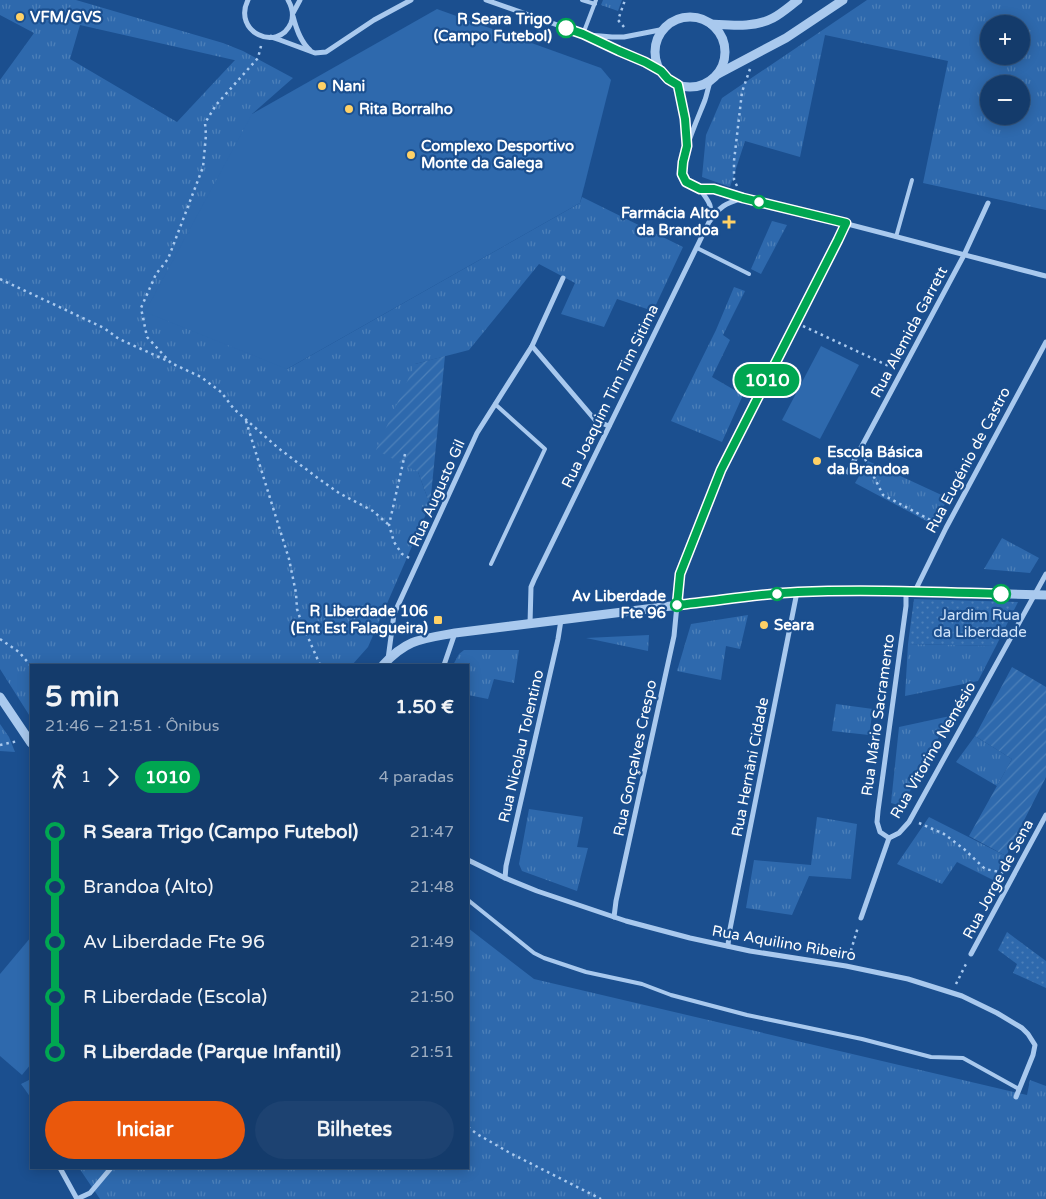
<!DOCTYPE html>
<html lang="pt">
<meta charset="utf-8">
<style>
body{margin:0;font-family:"Varela Round",sans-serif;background:#1d4271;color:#f1f3f6;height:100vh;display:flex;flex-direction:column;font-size:19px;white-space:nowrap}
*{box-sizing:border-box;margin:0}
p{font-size:16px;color:#9dadc1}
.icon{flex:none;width:28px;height:28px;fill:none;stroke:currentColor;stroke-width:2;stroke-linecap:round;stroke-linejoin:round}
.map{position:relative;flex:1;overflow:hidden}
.details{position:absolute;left:30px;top:664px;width:439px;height:505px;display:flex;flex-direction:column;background:#143b6b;border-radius:0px;box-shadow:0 2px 12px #0003,0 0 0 1px #33557e}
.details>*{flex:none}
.badge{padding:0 10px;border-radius:16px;font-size:18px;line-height:32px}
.controls{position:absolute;left:980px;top:15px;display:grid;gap:10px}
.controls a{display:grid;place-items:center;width:50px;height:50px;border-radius:50%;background:#143b6b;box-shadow:0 2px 12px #0003,0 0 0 1px #33557e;font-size:25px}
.map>.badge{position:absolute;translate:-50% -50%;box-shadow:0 0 0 2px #fff}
.legs{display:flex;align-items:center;gap:8px;height:55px;padding:0 15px;font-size:16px}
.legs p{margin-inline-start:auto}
.overview{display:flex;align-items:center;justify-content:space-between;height:85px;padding:0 15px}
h1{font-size:28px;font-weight:800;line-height:38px}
.cta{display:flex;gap:10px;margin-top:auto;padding:10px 15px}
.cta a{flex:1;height:58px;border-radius:30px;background:#ea580c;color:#fff;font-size:20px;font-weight:800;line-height:58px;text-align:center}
.cta a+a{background:#1d4271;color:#f1f3f6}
ul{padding:0 15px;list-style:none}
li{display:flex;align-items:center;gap:18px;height:55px;font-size:19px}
li i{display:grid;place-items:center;width:8px;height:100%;margin:0 6px;background:currentColor}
li i::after{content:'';width:12px;height:12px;margin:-6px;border:4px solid;border-radius:50%;background:#143b6b}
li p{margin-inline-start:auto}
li:first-child i{background:linear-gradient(#0000 50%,currentColor 0)}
li:last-child i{background:linear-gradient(currentColor 50%,#0000 0)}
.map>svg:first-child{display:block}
.grass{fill:url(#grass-tufts);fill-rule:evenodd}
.park{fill:url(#park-dots)}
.garden{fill:url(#garden-furrows)}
.pitch{fill:#2e69ad}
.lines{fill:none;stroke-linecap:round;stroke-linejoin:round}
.path{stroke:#a9c9ee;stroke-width:2.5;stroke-dasharray:2.5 4;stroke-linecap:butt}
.service{stroke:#a9c9ee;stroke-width:4}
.minor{stroke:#a9c9ee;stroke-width:5}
.tertiary{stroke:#a9c9ee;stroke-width:9}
.line-1-casing{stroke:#fff;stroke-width:11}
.line-1{stroke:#00a651;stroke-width:8}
.poi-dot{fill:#ffd166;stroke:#1b4f8f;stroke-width:2}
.stop-1-dot{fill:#fff;stroke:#00a651;stroke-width:2.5}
.labels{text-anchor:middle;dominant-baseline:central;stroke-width:4.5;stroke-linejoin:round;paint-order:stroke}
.poi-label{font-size:15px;font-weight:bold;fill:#fff;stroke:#1b4f8f;text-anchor:start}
.stop-label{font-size:15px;font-weight:bold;fill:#fff;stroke:#1b4f8f;text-anchor:end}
.street-label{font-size:15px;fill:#fff;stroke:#1b4f8f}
.park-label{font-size:15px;fill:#cfe3fa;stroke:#1b4f8f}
</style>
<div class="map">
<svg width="1046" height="1199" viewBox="0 0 1046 1199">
<defs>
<pattern id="grass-tufts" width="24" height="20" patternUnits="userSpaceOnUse" patternTransform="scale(1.25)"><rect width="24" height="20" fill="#2e69ad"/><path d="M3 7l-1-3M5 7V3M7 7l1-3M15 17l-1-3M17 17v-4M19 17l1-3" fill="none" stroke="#4d80b9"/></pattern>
<pattern id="park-dots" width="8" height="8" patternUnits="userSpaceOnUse" patternTransform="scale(1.25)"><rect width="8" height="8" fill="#2e69ad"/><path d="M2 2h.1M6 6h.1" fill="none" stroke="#4d80b9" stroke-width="1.8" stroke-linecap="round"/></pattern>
<pattern id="garden-furrows" width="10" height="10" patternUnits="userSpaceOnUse" patternTransform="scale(1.25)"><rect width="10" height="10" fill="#2e69ad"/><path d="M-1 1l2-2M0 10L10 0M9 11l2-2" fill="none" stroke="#4d80b9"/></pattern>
</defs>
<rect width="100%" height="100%" fill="#1b4f8f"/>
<g class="grass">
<path d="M0 0H76L223 43 243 51 293 78 252 114 287 369 580 203 582 197 683 247 653 311 617 299 604 327 561 314 575 283 539 264 469 350 415 364 418 472 430 505 368 647 352 665H31V718L0 669V80L34 33 0 15ZM80 25 234 60H235L177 122 70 59Z"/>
<path d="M603 0H622L618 11 601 5Z"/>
<path d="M867 0H1046V210L923 183 948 61 825 35 800 157 745 141 730 187 702 177 706 135 722 98ZM989 24H1021V56H989ZM989 84H1021V116H989Z"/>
<path d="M772 221 787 225 761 274 751 269Z"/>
<path d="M734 287 745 291 723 335 730 340 712 377 743 395 722 442 671 421 716 330Z"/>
<path d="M868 461 948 498 934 525 855 483Z"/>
<path d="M1002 538 1039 558 1030 573 984 569Z"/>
<path d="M748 615 740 649 726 646 721 680 677 671 691 624Z"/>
<path d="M649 635 648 651 586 638Z"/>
<path d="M908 644 996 646 978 681 905 696Z"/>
<path d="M464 650H519L514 683 494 679 488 699 468 695V665H453L459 654Z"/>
<path d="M836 704 873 709 869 735 832 731Z"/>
<path d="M950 716 902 806 891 803 899 727Z"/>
<path d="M0 724 9 737 15 752 0 751Z"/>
<path d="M975 736 1012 759 997 786 956 762Z"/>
<path d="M529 809 583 817 577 847 588 848 577 891 522 871 519 864Z"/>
<path d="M817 817 857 824 851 879 809 876 792 915 746 908 754 860 811 865Z"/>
<path d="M929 817 1006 856 993 880 957 862 942 884 897 864Z"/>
<path d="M468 928 534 979 1027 1095 1030 1080 1046 1086V1199H100L79 1168H468Z"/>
<path d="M31 1079V1098L21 1084Z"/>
</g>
<g class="park">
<path d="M914 599 1018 602 996 646 908 644Z"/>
<path d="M1007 932 1046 961V988L1013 973 1017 964 998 950Z"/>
</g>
<g class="garden">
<path d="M445 356 430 505 418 472 376 450 415 364Z"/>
<path d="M1012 667 1046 687V777L1006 856 969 836 1012 759 975 736Z"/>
</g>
<g class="pitch">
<path d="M437 9 601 68 611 80 580 203 287 369 145 312 252 114Z"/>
<path d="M821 346 859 365 820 439 782 420Z"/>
<path d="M31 937V1064L22 1075 0 1056V974Z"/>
</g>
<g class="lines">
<g class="path">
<path d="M624 27 618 20 625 0"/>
<path d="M261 46 258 58 216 105 205 123 206 135 203 167 168 259 156 274 141 308 147 337 171 363 201 377 221 392 234 409 277 447 319 479 339 493 373 511 389 525"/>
<path d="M737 186 734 180V161L742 92 750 69"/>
<path d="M0 279 104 328 119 339 170 362"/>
<path d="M803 326 893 368"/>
<path d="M246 421 289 559 296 593 297 609 301 621 320 665"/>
<path d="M405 454 389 525 394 542 402 554 411 559"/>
<path d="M865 459 883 495 938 524"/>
<path d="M0 639 19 652 31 666"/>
<path d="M0 745 18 741"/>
<path d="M919 823 944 834 964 849 985 869 1005 873"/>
<path d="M849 957 858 927"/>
<path d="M956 984 967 962"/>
<path d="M468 1127 477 1134 510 1153 601 1199"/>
</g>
<g class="service">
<path d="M582 0 595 4"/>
<path d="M583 34 596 0"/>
<path d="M896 237 912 180"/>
<path d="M697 248 749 274"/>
<path d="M491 564 545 449 495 404"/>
<path d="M468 900 534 953 544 958 586 972 642 984 671 995 747 1015 862 1039 931 1057 963 1058 1019 1089"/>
</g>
<g class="minor">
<path d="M248 0C232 32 278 53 291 23 294 15 292 7 288 0"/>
<path d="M486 0 583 34 619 51 645 61 661 71"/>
<path d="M293 13 300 0"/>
<path d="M293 16C296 28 300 41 310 50"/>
<path d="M589 35 612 37H624L665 29"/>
<path d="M271 37 280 40 315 53 326 52 374 20 411 0"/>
<path d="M710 82C708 88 707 94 705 100 699 116 676 165 683 180 686 184 694 188 699 189 704 190 709 189 714 190 730 192 746 199 762 203 857 225 951 252 1046 276"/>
<path d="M677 85 685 119 687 143"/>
<path d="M700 189C707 200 713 204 710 218"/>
<path d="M532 346 596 421 609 426"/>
<path d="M848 472 964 255 988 203"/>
<path d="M915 591 946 528 1046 342"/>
<path d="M530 624 531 587 534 580 709 222C721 205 725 204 743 198"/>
<path d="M388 659 394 614 477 433 532 346 563 278"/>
<path d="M444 665 455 633"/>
<path d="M889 838 899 833 909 822 1046 574"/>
<path d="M889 838 880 832 877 822 878 811 906 606V591"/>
<path d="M468 860 505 878 537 891 626 921 690 938 750 951 846 966 908 979 962 996 997 1013 1022 1028 1028 1034 1035 1045 1033 1055 1016 1097"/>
<path d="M505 878 506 866 558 639 561 620"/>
<path d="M614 917 616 901 674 636 680 574 721 470 838 240 846 223"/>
<path d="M861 918 889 838"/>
<path d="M728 946 729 934 797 592"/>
<path d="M971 954 1046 815"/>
<path d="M60 1168 77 1199"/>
<path d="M77 1199 90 1193 111 1168"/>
</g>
<g class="tertiary">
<circle cx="690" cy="52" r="35"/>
<path d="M711 24C731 25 754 28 773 18 781 14 790 6 798 0"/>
<path d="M718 74 786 38 843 0"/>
<path d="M383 665C407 639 421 639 455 633L751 596 797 592 830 591H906L1046 595"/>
<path d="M0 697 31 743"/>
</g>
</g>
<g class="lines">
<defs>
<path id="line-1" d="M566 28 583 34 619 51 645 62 661 71 668 79 678 85 685 119 687 146 683 162 682 174 686 182 700 189H714L743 198 846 223 838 240 721 470 680 574 677 605C717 601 758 594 798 592 866 589 933 592 1001 594"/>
</defs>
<use href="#line-1" class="line-1-casing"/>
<use href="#line-1" class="line-1"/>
</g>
<g class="poi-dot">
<circle cx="20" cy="17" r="5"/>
<circle cx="322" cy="86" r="5"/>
<circle cx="349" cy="109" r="5"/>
<circle cx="411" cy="155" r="5"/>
<path d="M726.5 214.5h5v5h5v5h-5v5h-5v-5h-5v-5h5z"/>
<circle cx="817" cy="461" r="5"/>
<rect x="433" y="615" width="10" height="10" rx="2.5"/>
<circle cx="764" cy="625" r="5"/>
</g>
<g class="stop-1-dot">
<circle cx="566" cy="28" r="9"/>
<circle cx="759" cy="202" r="6"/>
<circle cx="777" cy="594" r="6"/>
<circle cx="1001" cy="594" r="9"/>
<circle cx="677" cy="605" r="6"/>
</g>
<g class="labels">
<g class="poi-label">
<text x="30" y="17">VFM/GVS</text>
<text x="332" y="86">Nani</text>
<text x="359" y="109">Rita Borralho</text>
<text x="421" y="146">Complexo Desportivo<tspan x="421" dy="17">Monte da Galega</tspan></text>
<text x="719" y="213" text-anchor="end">Farmácia Alto<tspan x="719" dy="17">da Brandoa</tspan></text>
<text x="827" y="452">Escola Básica<tspan x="827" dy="17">da Brandoa</tspan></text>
<text x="428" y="611" text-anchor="end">R Liberdade 106<tspan x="428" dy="17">(Ent Est Falagueira)</tspan></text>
<text x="774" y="625">Seara</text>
</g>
<g class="stop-label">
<text x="552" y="19">R Seara Trigo<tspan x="552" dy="17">(Campo Futebol)</tspan></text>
<text x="666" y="596">Av Liberdade<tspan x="666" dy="17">Fte 96</tspan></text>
</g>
<g class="street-label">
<text transform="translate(909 332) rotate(-62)">Rua Alemida Garrett</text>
<text transform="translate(610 396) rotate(-64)">Rua Joaquim Tim Tim Sitima</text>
<text transform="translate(968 460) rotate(-62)">Rua Eugénio de Castro</text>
<text transform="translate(437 493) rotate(-66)">Rua Augusto Gil</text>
<text transform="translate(878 715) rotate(-82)">Rua Mário Sacramento</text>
<text transform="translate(521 746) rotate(-77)">Rua Nicolau Tolentino</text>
<text transform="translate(933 750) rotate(-60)">Rua Vitorino Nemésio</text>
<text transform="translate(635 758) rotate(-78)">Rua Gonçalves Crespo</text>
<text transform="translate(750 767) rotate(-79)">Rua Hernâni Cidade</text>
<text transform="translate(998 879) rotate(-62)">Rua Jorge de Sena</text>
<text transform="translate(784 943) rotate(10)">Rua Aquilino Ribeiro</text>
</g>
<g class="park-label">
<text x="980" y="615">Jardim Rua<tspan x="980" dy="17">da Liberdade</tspan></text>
</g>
</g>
</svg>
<div class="controls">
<a>+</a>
<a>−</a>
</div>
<b class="badge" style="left:767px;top:380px;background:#00a651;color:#fff">1010</b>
<section class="details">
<div class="overview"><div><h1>5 min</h1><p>21:46 – 21:51 · Ônibus</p></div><b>1.50 €</b></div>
<div class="legs"><svg class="icon" aria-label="walk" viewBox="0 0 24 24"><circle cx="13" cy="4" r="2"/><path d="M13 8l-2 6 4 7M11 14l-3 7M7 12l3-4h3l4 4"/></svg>1<svg class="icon" aria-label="forward" viewBox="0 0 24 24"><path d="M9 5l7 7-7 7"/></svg><b class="badge" style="background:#00a651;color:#fff">1010</b><p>4 paradas</p></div>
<ul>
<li><i style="color:#00a651"></i><b>R Seara Trigo (Campo Futebol)</b><p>21:47</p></li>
<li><i style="color:#00a651"></i><span>Brandoa (Alto)</span><p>21:48</p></li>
<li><i style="color:#00a651"></i><span>Av Liberdade Fte 96</span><p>21:49</p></li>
<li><i style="color:#00a651"></i><span>R Liberdade (Escola)</span><p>21:50</p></li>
<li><i style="color:#00a651"></i><b>R Liberdade (Parque Infantil)</b><p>21:51</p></li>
</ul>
<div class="cta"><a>Iniciar</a><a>Bilhetes</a></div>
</section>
</div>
